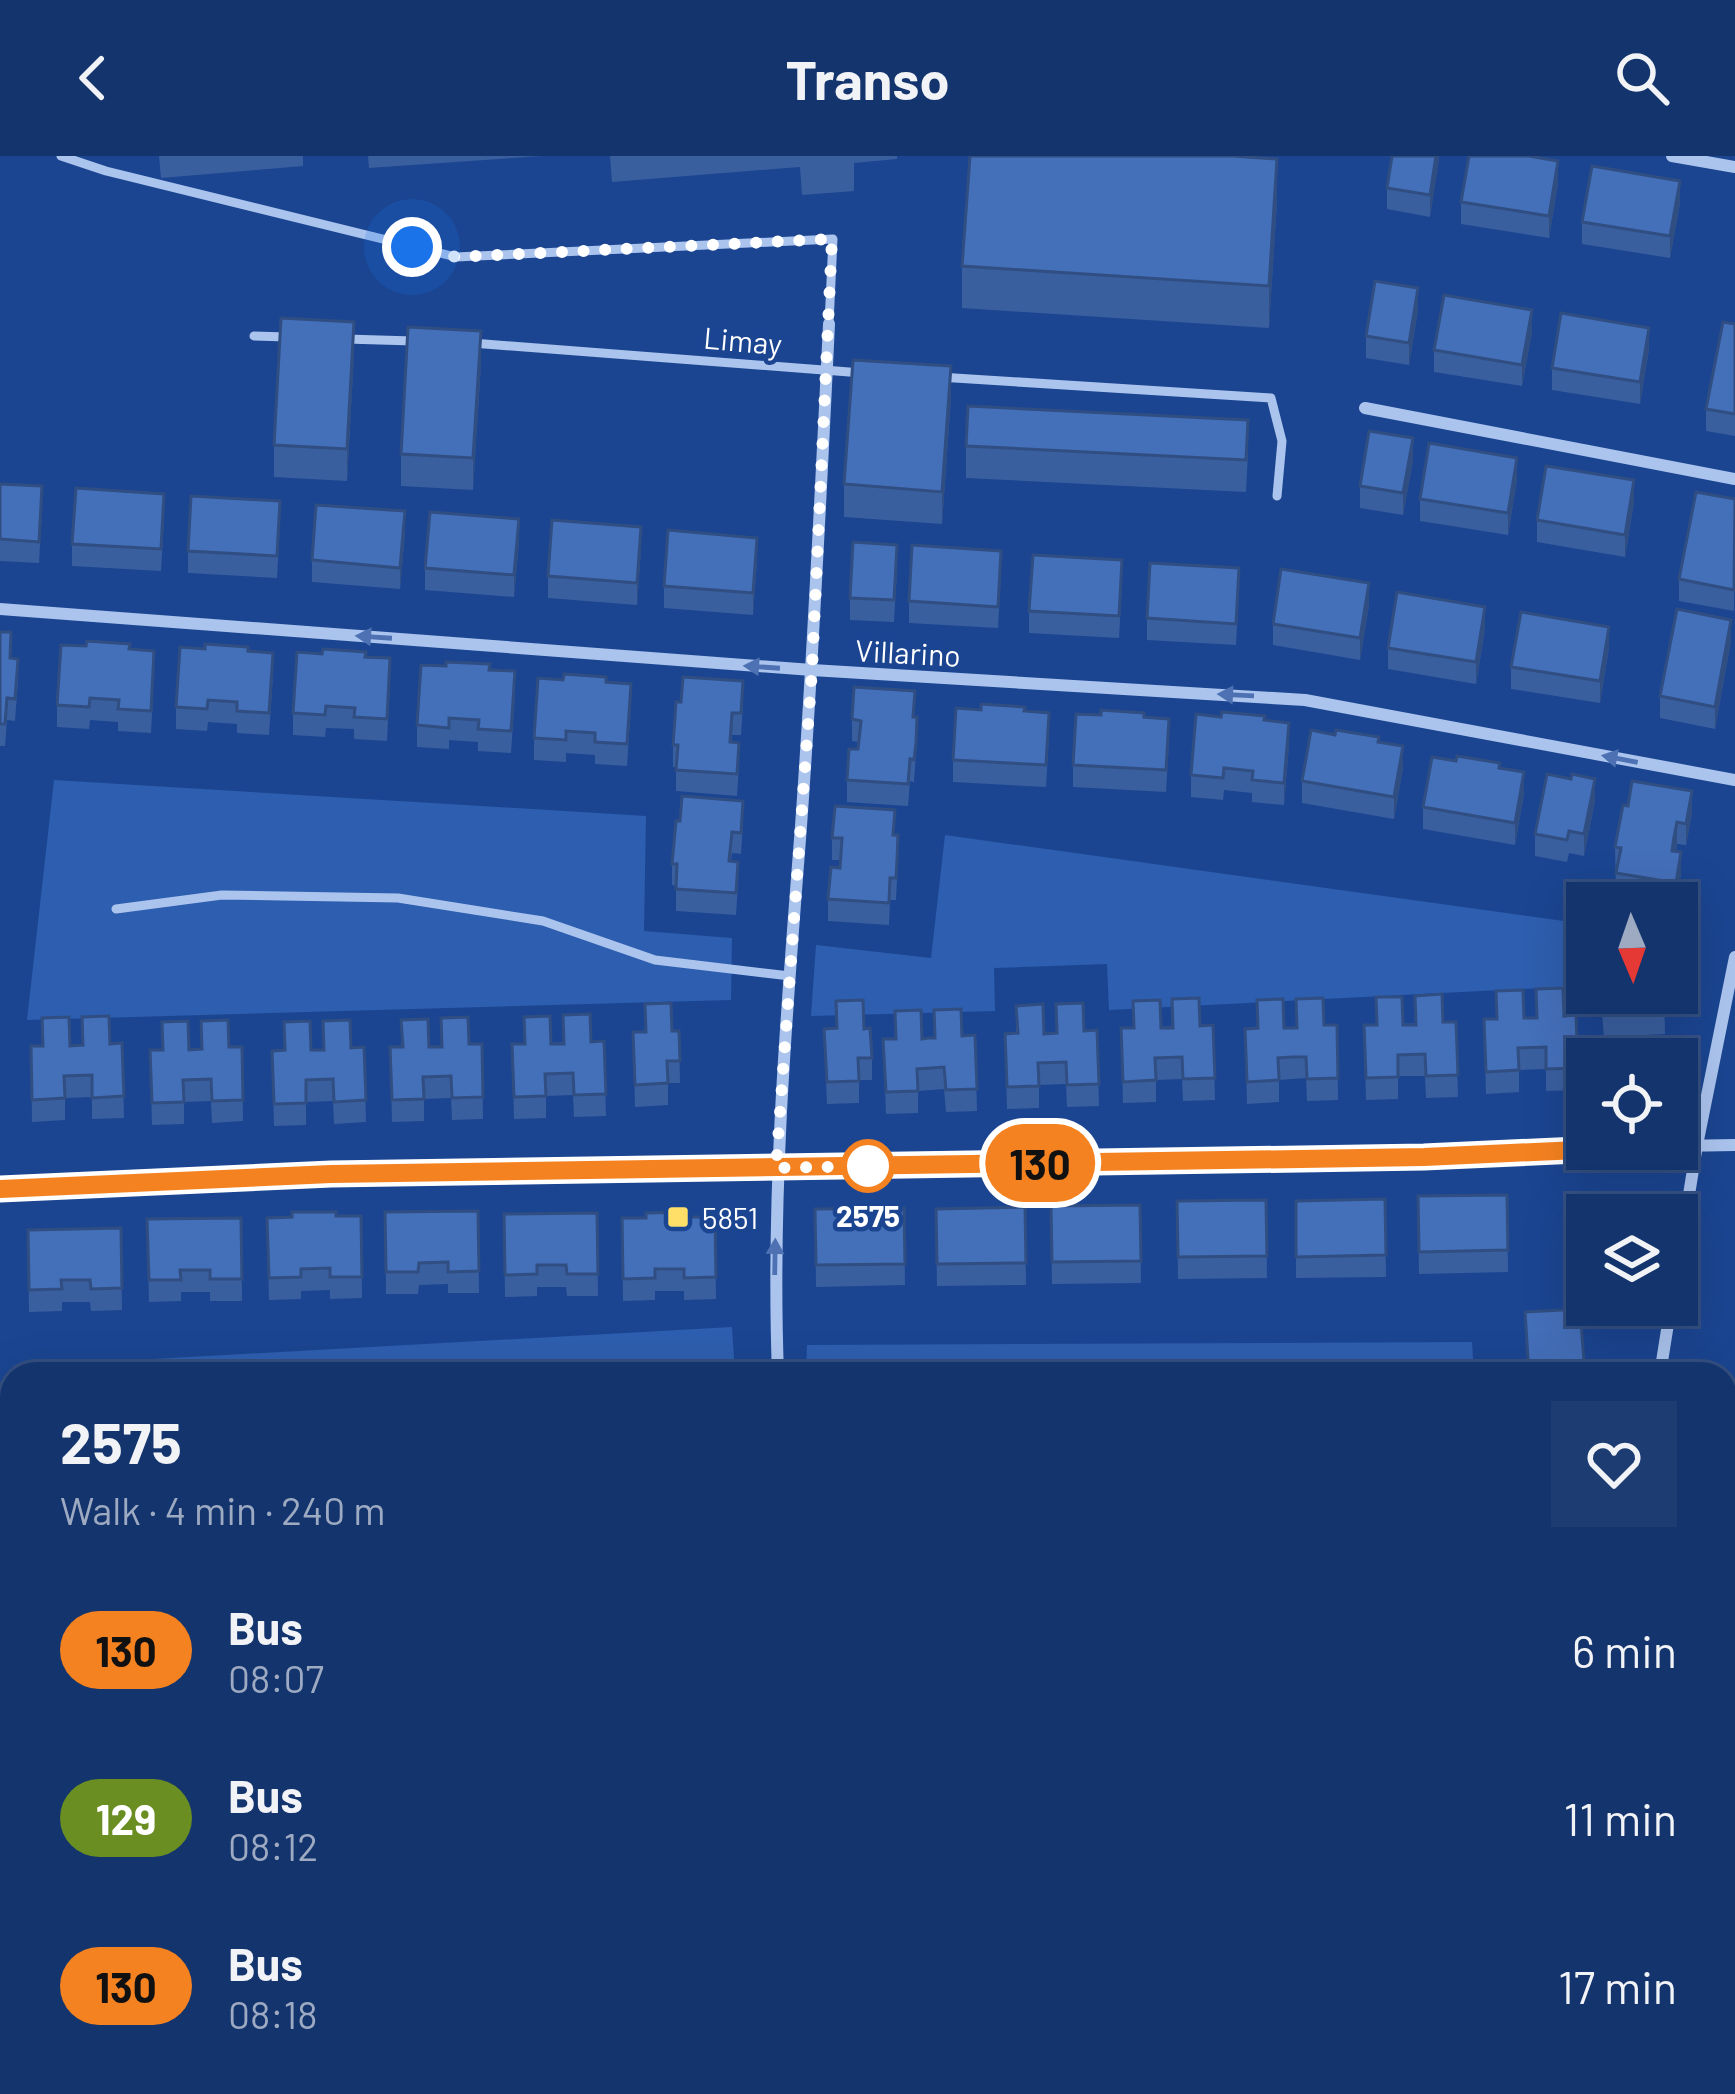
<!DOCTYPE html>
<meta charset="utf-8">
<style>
body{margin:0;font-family:Barlow,sans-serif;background:#1d3c72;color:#f1f3f6;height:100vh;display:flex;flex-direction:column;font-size:45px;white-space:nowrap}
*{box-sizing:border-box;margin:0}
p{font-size:39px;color:#9daac2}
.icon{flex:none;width:66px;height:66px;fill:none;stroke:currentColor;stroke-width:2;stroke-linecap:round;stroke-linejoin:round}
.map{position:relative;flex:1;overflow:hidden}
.panel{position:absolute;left:0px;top:1206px;width:1737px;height:732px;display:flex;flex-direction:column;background:#14346d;border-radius:36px 36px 0 0;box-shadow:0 12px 48px #0002,0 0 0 3px #334f80}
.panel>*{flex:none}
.badge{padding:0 24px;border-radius:39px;font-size:42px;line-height:78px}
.needle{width:78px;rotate:178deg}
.controls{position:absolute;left:1566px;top:726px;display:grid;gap:24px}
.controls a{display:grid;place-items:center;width:132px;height:132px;border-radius:0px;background:#14346d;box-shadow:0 12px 48px #0002,0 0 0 3px #334f80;font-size:60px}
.you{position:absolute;width:60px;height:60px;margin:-30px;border:9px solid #fff;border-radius:50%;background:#1a73e8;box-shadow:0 0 0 18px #1a73e833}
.map>.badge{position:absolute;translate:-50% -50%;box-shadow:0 0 0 6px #fff}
.round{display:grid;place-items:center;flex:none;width:126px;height:126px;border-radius:0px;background:#1d3c72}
.summary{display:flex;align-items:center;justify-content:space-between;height:204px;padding:0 60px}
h1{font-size:57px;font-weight:700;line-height:90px}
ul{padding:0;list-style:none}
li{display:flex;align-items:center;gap:36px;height:168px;padding:0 60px}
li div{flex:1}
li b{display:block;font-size:45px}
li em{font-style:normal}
li .badge{min-width:132px;font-weight:700;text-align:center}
header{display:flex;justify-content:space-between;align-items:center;height:156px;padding:0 60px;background:#14346d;font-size:54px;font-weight:700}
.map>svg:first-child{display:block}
.green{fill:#2e5eaf}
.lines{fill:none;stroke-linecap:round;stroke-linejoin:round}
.lane{stroke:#abc4ee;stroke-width:9}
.street{stroke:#abc4ee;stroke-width:12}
.rail{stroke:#fff;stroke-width:9;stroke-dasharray:21 9;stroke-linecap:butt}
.wall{fill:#3a5f9f}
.shaded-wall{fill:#304e82}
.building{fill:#446fb9;stroke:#304e82;stroke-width:3}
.oneway{fill:#4d71b2}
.line-casing{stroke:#fff;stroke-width:27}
.line{stroke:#f58220;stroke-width:18}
.walk{stroke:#fff;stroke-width:12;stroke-dasharray:0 21.6}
.stop-dot{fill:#fff;stroke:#f58220;stroke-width:6}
.poi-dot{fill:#ffdf68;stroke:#1b4591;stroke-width:4.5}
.labels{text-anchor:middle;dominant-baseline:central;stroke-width:9;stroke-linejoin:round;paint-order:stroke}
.street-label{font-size:30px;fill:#fff;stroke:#1b4591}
.stop-label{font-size:30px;font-weight:bold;fill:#fff;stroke:#1b4591}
.poi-label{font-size:30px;fill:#fff;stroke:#1b4591;text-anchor:start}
</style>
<header><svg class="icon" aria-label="back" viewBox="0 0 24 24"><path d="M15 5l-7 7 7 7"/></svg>Transo<svg class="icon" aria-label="search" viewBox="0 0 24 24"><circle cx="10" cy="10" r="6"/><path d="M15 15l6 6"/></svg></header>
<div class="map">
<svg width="1735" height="1938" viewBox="0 0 1735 1938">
<rect width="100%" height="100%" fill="#1b4591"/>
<g class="green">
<path d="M54 624 646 660 644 775 732 782 731 844 27 864Z"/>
<path d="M945 679 1585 768 1582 830 1109 854 1107 808 994 812 995 855 811 860 816 789 931 802Z"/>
<path d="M732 1171 735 1218H46L45 1209Z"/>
<path d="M1472 1186 1474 1218H806L807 1189Z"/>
<path d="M12 1827V1906L0 1907V1828Z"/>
</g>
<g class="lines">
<g class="lane">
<path d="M61 0 106 15 456 101 833 83 829 168"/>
<path d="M254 180 287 181"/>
<path d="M346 183 413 185"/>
<path d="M472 187 862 217"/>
<path d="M939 221 1271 242 1282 285 1277 340"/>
<path d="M116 753 222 739 398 742 543 765 655 804 790 820"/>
</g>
<g class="street">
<path d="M1672 0 1735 11"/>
<path d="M1365 252 1735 323"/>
<path d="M0 453 812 514 1305 544 1735 624"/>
<path d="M1677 990 1735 989"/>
<path d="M0 1033 331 1018 1424 1001 1599 993"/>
<path d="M1677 1113 1697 989 1735 801"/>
<path d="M778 1218C771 1035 787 853 801 670 813 503 821 336 829 168"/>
<path d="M1660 1218 1671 1149"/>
<path d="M0 1475 12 1474"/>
<path d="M1725 1688 1735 1687"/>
<path d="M0 1819 12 1818"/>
</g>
<g class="rail">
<path d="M1725 1802H1735"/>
<path d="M1725 1826H1735"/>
<path d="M0 1917 12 1916"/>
<path d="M46 1938 220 1926"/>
</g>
</g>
<g class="wall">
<path d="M159 0H303V10L161 22Z"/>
<path d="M368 0H541L369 12Z"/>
<path d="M610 0H897V3L854 7V35L802 39 800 11 612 26Z"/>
<path d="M1439 0 1430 61 1387 53V32Z"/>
<path d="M1558 27 1549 82 1461 68V46Z"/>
<path d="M1277 45 1269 172 962 152V110Z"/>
<path d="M1680 47 1670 102 1582 88V66Z"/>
<path d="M1418 154 1409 209 1366 202V180Z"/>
<path d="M1735 168V280L1706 275V253Z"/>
<path d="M1532 176 1522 230 1434 216V194Z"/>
<path d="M1649 193 1640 248 1552 234V212Z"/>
<path d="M354 198 347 325 274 321V289Z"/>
<path d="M481 207 473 334 401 330V298Z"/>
<path d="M951 242 942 368 844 361V328Z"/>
<path d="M966 290 1248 296 1246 336 966 322Z"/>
<path d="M1413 304 1403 359 1360 352V330Z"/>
<path d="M1517 324 1508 379 1420 365V343Z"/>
<path d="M0 328 42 352 39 407 0 405Z"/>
<path d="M1735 343 1734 455 1679 445V423Z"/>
<path d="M1634 346 1625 401 1537 386V364Z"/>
<path d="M164 360 161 415 72 410V388Z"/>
<path d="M280 367 277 422 188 417V395Z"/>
<path d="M405 377 400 433 312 426V404Z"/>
<path d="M519 385 514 441 425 434V412Z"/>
<path d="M641 393 637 449 548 442V420Z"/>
<path d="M757 404 753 459 664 452V430Z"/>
<path d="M897 411 894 466 850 464V442Z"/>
<path d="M1001 416 998 472 909 467V445Z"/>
<path d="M1122 426 1119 482 1029 477V455Z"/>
<path d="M1239 433 1236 489 1147 484V462Z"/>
<path d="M1369 449 1360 504 1273 489V468Z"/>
<path d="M1485 473 1476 528 1388 513V492Z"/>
<path d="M0 476 18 525 15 565 7 564 5 590H0Z"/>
<path d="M1731 485 1715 573 1660 562V540Z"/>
<path d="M1609 492 1600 547 1511 533V511Z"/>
<path d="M129 493 154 517 151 577 118 575V566L90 564 89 573 57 571V549Z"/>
<path d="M248 495 273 519 269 579 237 577V568L222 567 208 566 207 575 176 573V551Z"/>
<path d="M365 501 390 524 387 585 354 583V573L326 572 325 581 293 579V557Z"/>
<path d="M489 514 515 537 511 597 478 595V586L449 584V593L417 591V569Z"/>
<path d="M606 526 631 550 627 610 595 608V599L566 597V606L534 604V582Z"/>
<path d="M743 547 741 579H732V586L739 609 737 640 676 635V611H673V589Z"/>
<path d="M981 554 1024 555 1049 579 1046 631 953 626V604Z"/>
<path d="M915 561 917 583 914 626 910 625 908 650 847 646V624L858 593 859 586 852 585V563Z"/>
<path d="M1144 561 1169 585 1166 636 1073 631V609Z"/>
<path d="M1265 564 1289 589 1284 649 1252 646V637L1224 634 1223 644 1191 641V619Z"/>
<path d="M1379 586 1403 612 1394 663 1302 647V625Z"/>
<path d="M1500 612 1524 638 1515 689 1423 673V651Z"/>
<path d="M1595 645 1584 700 1569 697 1567 706 1535 700V678Z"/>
<path d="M1692 657 1686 689 1677 688 1676 695 1681 718 1676 747H1665L1616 738 1615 691Z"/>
<path d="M743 666 741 698 732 697 731 705 738 728 736 759 676 755V730L672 729V708Z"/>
<path d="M895 679 898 701 896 744H890L889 769 828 765V743L840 712V704H832V682Z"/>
<path d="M1597 837H1664L1665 878 1604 881 1602 856H1598Z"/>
<path d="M1016 850 1044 878 1097 874 1099 950 1067 951 1066 928 1039 929V952L1007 953 1005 878 1016 877Z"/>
<path d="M1576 859 1578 934 1546 935V913L1519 914V936L1486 938 1484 863Z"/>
<path d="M42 862 70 890 122 887 124 962 92 963V941L65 942V964L32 966 31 890H42Z"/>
<path d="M401 864 429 891 482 888 483 963 452 964 451 942 424 943V965L392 966 390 891H401Z"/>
<path d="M1456 866 1458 941 1426 942 1425 920H1398V943L1366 944 1364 869Z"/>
<path d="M1213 869 1215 944 1183 945 1182 923 1156 924V946L1123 947 1121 872Z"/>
<path d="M1337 869 1338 944 1307 945 1306 922 1292 923 1279 924V946L1247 948 1245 873Z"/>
<path d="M837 872 864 873 872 902V924H859V947L827 948 824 873Z"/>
<path d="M679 875 680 927H668V949L635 951 633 876Z"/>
<path d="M975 879 977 955 946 956 944 933 918 935V957L886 958 883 883Z"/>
<path d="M604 885 606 960 574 961 573 939 546 940V962L514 963 512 888Z"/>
<path d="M242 891 243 965 212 967 211 945 184 946V968L152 969 150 894Z"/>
<path d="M364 891 366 966 334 968 333 945 306 946V969L274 970 272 895Z"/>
<path d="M1507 1039 1508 1116 1419 1118 1418 1040Z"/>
<path d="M1385 1043 1386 1121 1296 1122V1045Z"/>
<path d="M1266 1044 1267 1122 1178 1123 1177 1045Z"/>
<path d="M1140 1049 1141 1127 1052 1128 1051 1050Z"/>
<path d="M1025 1051 1026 1129 937 1130 936 1053Z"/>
<path d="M904 1052 905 1129 816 1131 815 1053Z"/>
<path d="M478 1055 479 1137H448V1128L419 1129 418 1138H386L385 1056Z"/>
<path d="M597 1057 598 1140H567L566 1131H537V1140L505 1141 504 1058Z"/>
<path d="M361 1060 362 1142 330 1143V1134L301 1135V1143L269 1144 267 1062Z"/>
<path d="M715 1061 716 1143 684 1144V1135H655V1144L623 1145 622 1062Z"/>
<path d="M241 1062 242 1145H210V1136H181V1145L149 1146 147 1063Z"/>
<path d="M121 1072 122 1154 91 1155 90 1146H62V1155L29 1156 28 1074Z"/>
<path d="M0 1332 5 1359 12 1358V1434H0Z"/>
<path d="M0 1510 7 1586V1608L0 1609Z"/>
<path d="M0 1632 12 1673V1730L0 1731Z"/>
</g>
<g class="shaded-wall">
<path d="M1436 0H1439V5L1430 61V39Z"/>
<path d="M1277 3V45L1269 172V130Z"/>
<path d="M1558 5V27L1549 82V60Z"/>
<path d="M1680 25V47L1670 102V80Z"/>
<path d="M1418 132V154L1409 209V187Z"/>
<path d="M1532 154V176L1522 230V209Z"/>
<path d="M354 166V198L347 325V293Z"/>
<path d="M1649 172V193L1640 248V226Z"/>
<path d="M481 175V207L473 334V302Z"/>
<path d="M951 210V242L942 368V336Z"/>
<path d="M1413 282V304L1403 359V337Z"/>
<path d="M1517 302V324L1508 379V357Z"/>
<path d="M1634 324V346L1625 401V379Z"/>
<path d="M405 355V377L400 433V412Z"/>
<path d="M519 363V385L514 441V419Z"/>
<path d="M641 371V393L637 449V427Z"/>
<path d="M757 382V404L753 459V437Z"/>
<path d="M1369 427V449L1360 504V482Z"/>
<path d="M1485 451V473L1476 528V506Z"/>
<path d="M1731 464V485L1715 573V551Z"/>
<path d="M1609 471V492L1600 547V525Z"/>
<path d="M1289 567V589L1284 649V627Z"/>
<path d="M1403 590V612L1394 663V641Z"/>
<path d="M1524 616V638L1515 689V667Z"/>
<path d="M1595 623V645L1584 700V678Z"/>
<path d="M1692 635V657L1686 689V668Z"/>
<path d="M1677 666V688L1672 717V695Z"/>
<path d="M1681 696V718L1676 747V727Z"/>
</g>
<g class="building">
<path d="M970 0H1233L1277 3 1269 130 962 110Z"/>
<path d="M1392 0H1436L1430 39 1387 32Z"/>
<path d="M1469 0H1529L1558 5 1549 60 1461 46Z"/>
<path d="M1592 10 1680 25 1670 80 1582 66Z"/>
<path d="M1375 125 1418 132 1409 187 1366 180Z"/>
<path d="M1444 139 1532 154 1522 209 1434 194Z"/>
<path d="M1561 157 1649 172 1640 226 1552 212Z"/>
<path d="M281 162 354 166 347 293 274 289Z"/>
<path d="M1723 166 1735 168V258L1706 253Z"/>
<path d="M408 171 481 175 473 302 401 298Z"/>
<path d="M853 204 951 210 942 336 844 328Z"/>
<path d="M968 250 1248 264 1246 304 966 290Z"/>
<path d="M1369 275 1413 282 1403 337 1360 330Z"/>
<path d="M1429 287 1517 302 1508 357 1420 343Z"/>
<path d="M1546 310 1634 324 1625 379 1537 364Z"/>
<path d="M0 328 42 330 39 386 0 383Z"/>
<path d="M76 332 164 338 161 393 72 388Z"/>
<path d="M1696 336 1735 343 1734 434 1679 423Z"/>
<path d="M191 340 280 345 277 400 188 395Z"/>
<path d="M316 349 405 355 400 412 312 404Z"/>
<path d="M430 356 519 363 514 419 425 412Z"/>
<path d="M552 364 641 371 637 427 548 420Z"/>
<path d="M668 374 757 382 753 437 664 430Z"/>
<path d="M853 386 897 389 894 444 850 442Z"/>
<path d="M912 389 1001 395 998 451 909 445Z"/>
<path d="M1033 399 1122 404 1119 460 1029 455Z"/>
<path d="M1150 407 1239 412 1236 468 1147 462Z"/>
<path d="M1281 413 1369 427 1360 482 1273 468Z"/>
<path d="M1397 436 1485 451 1476 506 1388 492Z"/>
<path d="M1677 453 1731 464 1715 551 1660 540Z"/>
<path d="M1521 456 1609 471 1600 525 1511 511Z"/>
<path d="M0 476H11L10 502 18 503 15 543 7 542 5 568H0Z"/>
<path d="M87 485 130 488 129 493 154 495 151 555 118 553 119 544 90 542 89 551 57 549 61 489 86 490Z"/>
<path d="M205 488 248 491V495L273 497 269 557 237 555V546L222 545 208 544 207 553 176 551 180 491 205 493Z"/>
<path d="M323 493 366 496 365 501 390 502 387 563 354 561 355 552 326 550 325 559 293 557 297 496 322 498Z"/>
<path d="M446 506 490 508 489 514 515 515 511 575 478 573 479 564 449 562V572L417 569 421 509 446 510Z"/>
<path d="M564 518 606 521V526L631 528 627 588 595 586V577L566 575V584L534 582 538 522 563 524Z"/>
<path d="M683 521 743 525 741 557H732L731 572 730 586 739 587 737 618 676 614 678 589H673L676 546H681Z"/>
<path d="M854 531 915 535 913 561H917L916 587 914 604 910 603 908 628 847 624 849 593H858L861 565 852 563Z"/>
<path d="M981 548 1025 551 1024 555 1049 557 1046 609 953 604 956 552 981 554Z"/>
<path d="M1101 554 1144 557V561L1169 563 1166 614 1073 609 1076 558 1101 559Z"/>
<path d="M1222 556 1265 560 1264 564 1289 567 1284 627 1252 624 1253 615 1224 612 1223 622 1191 619 1196 558 1221 561Z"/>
<path d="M1311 574 1335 579 1336 574 1379 581 1378 586 1403 590 1394 641 1302 625Z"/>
<path d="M1457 600 1500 607 1499 612 1524 616 1515 667 1423 651 1432 601 1456 605Z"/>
<path d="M1547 618 1571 623 1572 618 1595 623 1584 678 1569 675 1567 684 1535 678Z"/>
<path d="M1632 625 1692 635 1686 668 1677 666 1674 681 1672 695 1681 696 1676 727 1616 717 1621 692 1615 691 1623 649 1628 650Z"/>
<path d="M682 640 743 645 741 677 732 676 729 705 738 706 736 737 676 733 677 708H672L676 665H680Z"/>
<path d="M835 650 895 654 893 679H898L897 704 896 722H890L889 747 828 743 831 711 840 712 842 682H832Z"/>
<path d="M1563 832 1564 860 1576 859 1578 912 1546 913V891L1518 892 1519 914 1486 916 1484 863H1497L1496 835 1523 834 1524 862H1537L1536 833Z"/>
<path d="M1603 837H1664L1665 856 1604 859Z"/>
<path d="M1442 838 1443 866H1456L1458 919 1426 920 1425 898 1398 899V921L1366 922 1364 869H1377L1376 841H1402L1403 869H1416L1415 840Z"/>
<path d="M1199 842 1200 870 1213 869 1215 922 1183 923 1182 901 1155 902 1156 924 1123 926 1121 872H1134L1133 845 1160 844 1161 872H1173L1172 843Z"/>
<path d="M1323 842 1324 869H1337L1338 922 1307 923 1306 901H1292L1278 902 1279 924 1247 926 1245 873 1258 872 1257 844 1283 843 1284 872H1297L1296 843Z"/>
<path d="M863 844 864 873 870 872 872 902H858L859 925 827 926 824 873 837 872 836 845Z"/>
<path d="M671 847 672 875H679L680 905H667L668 927 635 929 633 876H646L645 848Z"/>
<path d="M1083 847 1084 875 1097 874 1099 928 1067 929 1066 906 1038 907 1039 930 1007 931 1005 878 1018 877 1016 850 1043 848 1044 878 1057 877 1056 848Z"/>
<path d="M961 853 962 880 975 879 977 933 946 934 944 911 931 912 917 913 918 935 886 936 883 883H896L895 855 921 854 922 883 928 882H935L934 854Z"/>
<path d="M590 858 591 886 604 885 606 938 574 939 573 917 545 918 546 940 514 941 512 888H525L524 861 550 860 551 888H564L563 859Z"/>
<path d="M109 860 110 888 122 887 124 940 92 942V919L64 920 65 942 32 944 31 890H43L42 862 69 861 70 890 83 889 82 861Z"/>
<path d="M468 861 469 888H482L483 941 452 942 451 920 423 921 424 943 392 944 390 891H403L401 864 428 863 429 891H442L441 862Z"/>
<path d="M228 864 229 891H242L243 944 212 945 211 923 183 924 184 946 152 947 150 894H163L162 866 188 865 189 894 202 893 201 865Z"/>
<path d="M350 864 351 892 364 891 366 944 334 946 333 923 306 924V947L274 948 272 895 285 894 284 866 310 865 311 894H324L323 865Z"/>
<path d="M1507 1039 1508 1094 1419 1096 1418 1040Z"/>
<path d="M1385 1043 1386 1099 1296 1101V1045Z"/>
<path d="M1266 1044 1267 1100 1178 1101 1177 1045Z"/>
<path d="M1140 1049 1141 1105 1052 1106 1051 1050Z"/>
<path d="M1025 1051 1026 1107 937 1108 936 1053Z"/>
<path d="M904 1052 905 1108 816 1109 815 1053Z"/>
<path d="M478 1055 479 1115 448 1116V1106L419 1107 418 1116H386L385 1056Z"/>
<path d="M292 1056H336V1060H361L362 1121H330V1112L301 1113V1121L269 1122 267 1062 292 1061Z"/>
<path d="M690 1056V1061H715L716 1121 684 1122V1113H655V1122L623 1123 622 1062H646V1057Z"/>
<path d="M597 1057 598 1118H567L566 1109H537V1118L505 1119 504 1058Z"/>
<path d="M241 1062 242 1123H210V1114H180L181 1124H149L147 1063Z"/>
<path d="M121 1072 122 1132 91 1133 90 1124H61L62 1133 29 1134 28 1074Z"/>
<path d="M1580 1153 1585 1218H1529L1525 1156Z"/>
<path d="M3 1331 5 1359 12 1358V1412H0V1332Z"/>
<path d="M0 1510 7 1586 0 1587Z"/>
<path d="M9 1631 12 1708 0 1709V1632Z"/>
</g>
<defs><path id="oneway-solid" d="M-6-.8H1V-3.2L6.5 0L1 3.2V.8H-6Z" transform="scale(3)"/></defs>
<g class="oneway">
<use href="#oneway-solid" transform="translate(374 481) rotate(-176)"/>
<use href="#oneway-solid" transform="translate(762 511) rotate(-176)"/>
<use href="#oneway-solid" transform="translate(1236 539) rotate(-177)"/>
<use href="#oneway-solid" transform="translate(1620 603) rotate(-169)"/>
<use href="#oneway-solid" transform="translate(775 1101) rotate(-89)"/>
</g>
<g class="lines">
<defs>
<path id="line" d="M0 1033 331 1018 1424 1001 1600 993"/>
</defs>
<use href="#line" class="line-casing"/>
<use href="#line" class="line"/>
<path class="walk" d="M412 91 456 101 832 83 812 514 776 1012 868 1010"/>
</g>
<circle class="stop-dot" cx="868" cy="1010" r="24"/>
<rect class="poi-dot" x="666" y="1049" width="24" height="24" rx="6"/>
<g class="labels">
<g class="street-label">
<text transform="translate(743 184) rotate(5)">Limay</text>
<text transform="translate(908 496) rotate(3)">Villarino</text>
</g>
<g class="stop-label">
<text x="868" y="1059">2575</text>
</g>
<g class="poi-label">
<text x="702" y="1061">5851</text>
</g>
</g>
</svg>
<div class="controls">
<a><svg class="needle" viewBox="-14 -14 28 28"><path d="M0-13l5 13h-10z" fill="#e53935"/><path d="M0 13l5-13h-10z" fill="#9daac2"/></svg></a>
<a><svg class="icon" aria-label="locate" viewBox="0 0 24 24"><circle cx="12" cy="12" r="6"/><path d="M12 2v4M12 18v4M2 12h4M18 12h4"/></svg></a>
<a><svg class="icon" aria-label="layers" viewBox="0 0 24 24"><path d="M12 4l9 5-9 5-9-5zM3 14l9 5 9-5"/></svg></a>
</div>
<div class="you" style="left:412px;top:91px"></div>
<b class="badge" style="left:1040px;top:1007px;background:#f58220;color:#111">130</b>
<section class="panel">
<div class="summary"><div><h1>2575</h1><p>Walk · 4 min · 240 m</p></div><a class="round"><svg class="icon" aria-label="heart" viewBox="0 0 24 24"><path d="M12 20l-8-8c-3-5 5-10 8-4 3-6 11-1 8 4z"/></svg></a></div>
<ul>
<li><span class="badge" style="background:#f58220;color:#111">130</span><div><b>Bus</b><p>08:07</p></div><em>6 min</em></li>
<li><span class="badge" style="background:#6b8e23;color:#fff">129</span><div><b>Bus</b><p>08:12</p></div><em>11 min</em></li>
<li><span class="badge" style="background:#f58220;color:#111">130</span><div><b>Bus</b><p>08:18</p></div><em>17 min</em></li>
</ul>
</section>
</div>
